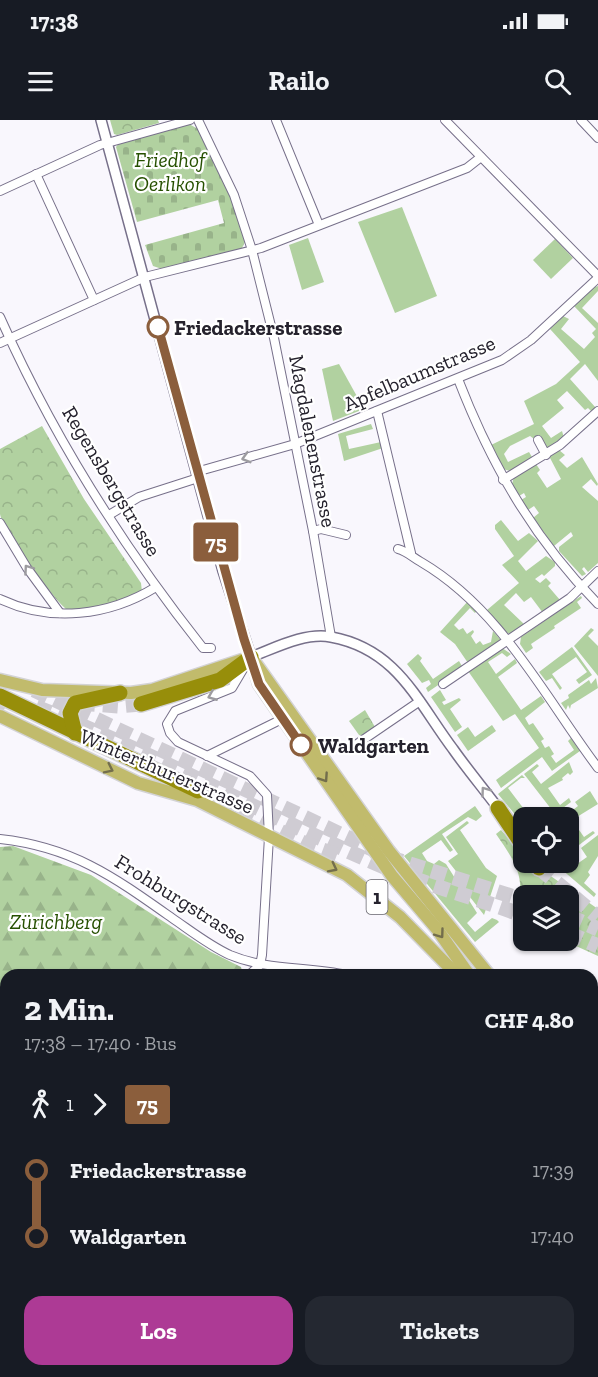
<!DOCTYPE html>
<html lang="de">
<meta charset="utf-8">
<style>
body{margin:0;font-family:"Zilla Slab",serif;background:#242831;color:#f1f3f6;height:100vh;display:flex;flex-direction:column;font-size:22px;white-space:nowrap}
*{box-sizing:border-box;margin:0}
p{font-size:20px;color:#9ea1a6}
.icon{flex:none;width:33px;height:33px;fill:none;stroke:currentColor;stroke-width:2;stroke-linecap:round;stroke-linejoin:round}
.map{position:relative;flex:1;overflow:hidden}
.sheet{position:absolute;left:0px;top:849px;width:598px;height:408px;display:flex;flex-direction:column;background:#171b24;border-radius:18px 18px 0 0;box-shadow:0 2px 4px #0004}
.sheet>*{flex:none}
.badge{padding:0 12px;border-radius:4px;font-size:21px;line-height:39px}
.buttons{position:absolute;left:513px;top:687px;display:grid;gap:12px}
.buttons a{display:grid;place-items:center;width:66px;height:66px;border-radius:12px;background:#171b24;box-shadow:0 2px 4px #0004;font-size:30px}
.map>.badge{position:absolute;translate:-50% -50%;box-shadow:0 0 0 3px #fff}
.legs{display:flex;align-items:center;gap:9px;height:66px;padding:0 24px;font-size:20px}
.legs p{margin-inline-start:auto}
.overview{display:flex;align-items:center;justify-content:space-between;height:102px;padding:0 24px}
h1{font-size:33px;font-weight:700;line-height:45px}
.cta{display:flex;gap:12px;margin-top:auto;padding:12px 24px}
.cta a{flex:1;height:69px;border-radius:18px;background:#ad3a95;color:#fff;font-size:24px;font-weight:700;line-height:69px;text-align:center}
.cta a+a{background:#242831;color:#f1f3f6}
ul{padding:0 24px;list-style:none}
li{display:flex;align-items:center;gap:21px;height:66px;font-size:22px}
li i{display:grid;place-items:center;width:9px;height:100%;margin:0 8px;background:currentColor}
li i::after{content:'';width:15px;height:15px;margin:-8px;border:4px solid;border-radius:50%;background:#171b24}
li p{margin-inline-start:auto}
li:first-child i{background:linear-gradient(#0000 50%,currentColor 0)}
li:last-child i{background:linear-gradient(currentColor 50%,#0000 0)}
.status{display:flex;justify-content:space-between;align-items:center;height:42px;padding:0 30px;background:#171b24;direction:ltr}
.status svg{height:16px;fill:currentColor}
header{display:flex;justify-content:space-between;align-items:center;height:78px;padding:0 24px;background:#171b24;font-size:27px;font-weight:700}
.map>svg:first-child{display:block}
.forest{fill:url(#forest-firs)}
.cemetery{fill:url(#cemetery-stones)}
.park{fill:url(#park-crowns)}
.garden{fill:#b1d1a0}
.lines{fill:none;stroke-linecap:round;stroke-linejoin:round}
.motorway-tunnel{stroke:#cfccd3;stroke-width:15;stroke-dasharray:15 8;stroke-linecap:butt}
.minor-casing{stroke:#77708a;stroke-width:10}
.tertiary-casing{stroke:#77708a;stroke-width:12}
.primary-casing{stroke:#d3d3d5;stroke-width:15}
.motorway-casing{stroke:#d3d3d5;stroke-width:18}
.minor{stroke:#fff;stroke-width:8}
.tertiary{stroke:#fff;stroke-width:9}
.primary{stroke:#c1bb6c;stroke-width:12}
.motorway{stroke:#978e0a;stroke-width:15}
.oneway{stroke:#9d9ca0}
.oneway2{stroke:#736e4c}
.line-1-casing{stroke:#fff;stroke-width:14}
.line-1{stroke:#8b5e3c;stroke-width:9}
.stop-1-dot{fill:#fff;stroke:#8b5e3c;stroke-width:3}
.labels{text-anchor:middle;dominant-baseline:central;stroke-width:4.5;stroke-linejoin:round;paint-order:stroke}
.shield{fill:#fff;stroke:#66646c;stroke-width:1.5}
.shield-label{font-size:20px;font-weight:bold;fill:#25222d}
.park-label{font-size:21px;font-style:italic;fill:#265000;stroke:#fff}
.stop-label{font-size:21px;font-weight:bold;fill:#25222d;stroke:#fff;text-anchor:start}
.street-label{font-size:21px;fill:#25222d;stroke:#fff}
</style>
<div class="status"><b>17:38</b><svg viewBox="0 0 49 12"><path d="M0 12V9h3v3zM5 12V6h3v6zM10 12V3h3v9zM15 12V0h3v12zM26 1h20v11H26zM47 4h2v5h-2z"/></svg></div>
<header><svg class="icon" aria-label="menu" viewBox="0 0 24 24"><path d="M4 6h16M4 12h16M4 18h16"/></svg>Railo<svg class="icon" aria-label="search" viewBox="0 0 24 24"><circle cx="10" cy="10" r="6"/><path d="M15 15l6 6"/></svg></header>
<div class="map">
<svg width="598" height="1257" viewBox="0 0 598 1257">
<defs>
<pattern id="forest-firs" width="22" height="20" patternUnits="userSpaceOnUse" patternTransform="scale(1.5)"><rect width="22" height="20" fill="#b1d1a0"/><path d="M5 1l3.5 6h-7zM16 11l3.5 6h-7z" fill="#98b38a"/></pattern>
<pattern id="cemetery-stones" width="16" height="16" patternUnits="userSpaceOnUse" patternTransform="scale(1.5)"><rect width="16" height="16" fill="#b1d1a0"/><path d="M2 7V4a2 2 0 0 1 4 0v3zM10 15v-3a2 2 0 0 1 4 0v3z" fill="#98b38a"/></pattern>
<pattern id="park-crowns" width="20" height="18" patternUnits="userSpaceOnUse" patternTransform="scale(1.5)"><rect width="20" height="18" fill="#b1d1a0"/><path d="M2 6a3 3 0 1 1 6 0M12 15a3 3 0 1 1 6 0" fill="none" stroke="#98b38a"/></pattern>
</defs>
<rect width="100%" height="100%" fill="#f9f7fd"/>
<path class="forest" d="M13 726 91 755 211 832 241 847 243 855H6V1251H538L540 1257H0V727Z"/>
<path class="cemetery" d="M189 4 198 9 231 77 245 122 241 130 162 149 153 146 145 125 224 103 218 80 137 102 116 27 119 23Z"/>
<g class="park">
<path d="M110 0H158L159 3 117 15 114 14Z"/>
<path d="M42 306 84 379 141 463 142 472 112 484 69 491C56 484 2 409 0 394 0 373 0 350 0 329Z"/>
<path d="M365 590 375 607 363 616 359 615 349 601Z"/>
<path d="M501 710 523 734 524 742 532 743 598 789V836L565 821 568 820V776H524L523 804 514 802C526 760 521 750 496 714Z"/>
</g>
<g class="garden">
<path d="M402 87 437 176 395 193 358 102Z"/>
<path d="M308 118 324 162 302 170 289 125Z"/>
<path d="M555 119 573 138 551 159 533 140Z"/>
<path d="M598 166V171L582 188 598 203V261L585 244 570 259 596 288 592 292 588 288 585 290 567 271 557 280 564 288 542 306 551 318 562 311 564 318 548 329 530 316 510 326 504 334 508 342 529 332 532 337 538 336 510 351 503 349 491 325 534 304 524 281 556 264 580 242 550 209 563 196 569 199 561 209 584 229 595 217 592 213 596 209 574 186 592 168Z"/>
<path d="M339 244 364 289 333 301 322 249Z"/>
<path d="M371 304 373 309 346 316 349 329 381 322 383 328 344 341 338 314Z"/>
<path d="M559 330 565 335 559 340 567 348 582 337 598 364 597 366 591 359 582 367 598 381V443L588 452 584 447 582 449 586 454 582 456 559 431V427L573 416 571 412 554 426 533 398 539 393 534 386 528 390 521 380 526 377 524 373 519 376 512 364 514 357 536 344 540 350 537 353 547 368 561 359 549 336Z"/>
<path d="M501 400 518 421 529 413 538 421 518 441 526 451 546 436 555 442V446L544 456 542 454 535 459 540 463 546 458 551 463 548 466 560 480 543 493 531 477 524 482 516 473 504 485 525 505 511 514 505 512 487 490 519 463 502 445 514 436 495 409V405Z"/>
<path d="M581 476 582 478 577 482 581 488 554 506 555 508 531 524 533 528 526 533 520 524 521 517Z"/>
<path d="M469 480 478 489 475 493 470 488 454 505 459 510 463 508 467 514 473 510 474 512 471 516 476 524 480 521 483 525 491 522 493 511 500 519V522L468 543 455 524 440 512Z"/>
<path d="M591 508 594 510 588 516 598 526V556L574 526Z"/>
<path d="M572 527 592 555 579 564 576 560 587 552 576 537 552 554 562 568 560 570 552 558 546 561 539 552Z"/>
<path d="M502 528 511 534 507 537 502 533 488 542 496 554 515 539 517 543 498 557 521 590 541 576 545 582 525 598 529 605 533 603 544 619 541 621 545 628 549 626 554 634 551 636 556 643 574 630 568 621 571 618 580 631 552 651 542 637 501 668 496 660 539 628 515 594 503 601 468 551Z"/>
<path d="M418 534 422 538 420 541 433 559 459 541 463 548 428 572 426 568 431 564 429 560 422 563 407 544Z"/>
<path d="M596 558 598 568 571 585 570 589 568 585 566 590 561 583 569 578 568 575 589 560 591 564Z"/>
<path d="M440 570 446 580 442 582 444 585 459 578 461 580 450 589 462 607 455 612 431 577Z"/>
<path d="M492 605 496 611 468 631 457 615 468 607 475 617Z"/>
<path d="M569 642 573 652 570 655 568 653 562 658 563 660 548 668 560 685 569 678 571 682 555 694 524 654 537 644 539 646 532 652 541 664Z"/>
<path d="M522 655 525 658H521L508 668 530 697 524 698 523 704 498 674Z"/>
<path d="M590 671 598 684 572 700 584 717 593 711 595 713 579 725 569 711 568 698 557 696 569 687V693L578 686 575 682Z"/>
<path d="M475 686 482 696 476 701 468 697 442 714 453 730 450 732 441 720 422 733 427 741 434 744 439 740 446 744 477 793 467 803 475 812 492 798 497 800 499 802 475 822 404 736Z"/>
<path d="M467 701 469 703 460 710 486 748 497 756 484 795 463 768 466 764 448 741 458 734 446 717Z"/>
<path d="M598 715V736L588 752 590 755 584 763 596 774 594 777 554 743H565L570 749 587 737 581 728Z"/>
</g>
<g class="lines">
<g class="motorway-tunnel">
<path d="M34 570 391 738 524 780"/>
<path d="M80 583 119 586 141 584"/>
<path d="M0 585 5 588"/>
<path d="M36 587C153 632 262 694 377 744 425 765 475 777 524 796"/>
<path d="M198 671 304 723 339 736"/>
<path d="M539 748 598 797"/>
<path d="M568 796 598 809"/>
<path d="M568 813 598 826"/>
</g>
<defs>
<g id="minor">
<path d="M198 0 234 75 252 130 274 218 313 411 331 517"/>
<path d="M276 0 319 105"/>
<path d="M445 0 598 156"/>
<path d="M581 0 598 18"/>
<path d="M36 54 94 180"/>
<path d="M0 71 100 25 190 0"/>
<path d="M0 197C52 314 123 427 203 528H211"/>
<path d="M0 223 145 157 261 128 467 48 481 37"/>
<path d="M458 259C491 344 533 418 598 484"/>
<path d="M377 291 411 433"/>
<path d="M538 320 546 335"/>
<path d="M196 352 295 324 502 240 531 220 598 158"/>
<path d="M503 360 560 325 598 291"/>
<path d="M109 395 139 377 198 358"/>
<path d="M0 403 27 448 60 493"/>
<path d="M313 411 321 409 346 415"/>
<path d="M398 429C408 432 412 437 421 442 501 489 544 576 598 648"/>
<path d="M0 479C51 503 109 496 156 467"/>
<path d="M245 546 232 568 175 591 167 604 170 613 178 622 250 656 267 675 269 717 262 835 260 845 249 855"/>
<path d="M443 564 570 478 598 451"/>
<path d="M357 624 420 581"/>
<path d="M207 636 276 602"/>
<path d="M0 719C73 727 114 757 172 798 191 811 210 826 230 835 268 851 308 846 347 855"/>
</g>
<path id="tertiary" d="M101 0 223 451 251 537C275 528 305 512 331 517 397 529 417 581 453 629 467 649 483 668 498 688"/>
<g id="primary">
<path d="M251 537 389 731 489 855"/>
<path d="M254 546 259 564 392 756 437 809 469 855"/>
<path d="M0 560 42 570 131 573 152 570 242 540"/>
<path d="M0 596 138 663 197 680 347 755 400 797 457 855"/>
<path d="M592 1017 598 1026"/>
</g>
<g id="motorway">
<path d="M0 576 198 671"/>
<path d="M141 584 220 560 251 537"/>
<path d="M75 613 70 593 75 583 120 573"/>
<path d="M498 688 524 727"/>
<path d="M535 742 539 748"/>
</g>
</defs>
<use href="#minor" class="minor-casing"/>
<use href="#tertiary" class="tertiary-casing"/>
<use href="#primary" class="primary-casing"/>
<use href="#motorway" class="motorway-casing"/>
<use href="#minor" class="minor"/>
<use href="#tertiary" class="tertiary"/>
<use href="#primary" class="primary"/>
<use href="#motorway" class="motorway"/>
</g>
<defs><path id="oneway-chevron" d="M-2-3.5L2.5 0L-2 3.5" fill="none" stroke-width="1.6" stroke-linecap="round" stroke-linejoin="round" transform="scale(1.5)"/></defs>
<g class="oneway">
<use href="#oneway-chevron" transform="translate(246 338) rotate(164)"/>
<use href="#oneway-chevron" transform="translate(28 449) rotate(-125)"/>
<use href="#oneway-chevron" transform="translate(212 576) rotate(158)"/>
<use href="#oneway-chevron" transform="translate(485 671) rotate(-126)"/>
</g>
<g class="oneway2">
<use href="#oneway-chevron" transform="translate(109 649) rotate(26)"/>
<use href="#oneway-chevron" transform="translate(324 658) rotate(56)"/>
<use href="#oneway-chevron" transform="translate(333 748) rotate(27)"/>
<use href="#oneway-chevron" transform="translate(440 814) rotate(54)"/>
</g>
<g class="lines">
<defs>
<path id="line-1" d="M158 207 244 519 259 564 301 625"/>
</defs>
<use href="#line-1" class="line-1-casing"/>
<use href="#line-1" class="line-1"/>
</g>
<g class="stop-1-dot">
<circle cx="158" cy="207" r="10"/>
<circle cx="301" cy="625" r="10"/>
</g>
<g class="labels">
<rect class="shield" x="366.5" y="760" width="21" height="34" rx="4.5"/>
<g class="shield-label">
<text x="377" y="777">1</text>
</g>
<g class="park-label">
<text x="170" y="39">Friedhof<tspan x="170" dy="24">Oerlikon</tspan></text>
<text x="56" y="801">Zürichberg</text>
</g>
<g class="stop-label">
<text x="174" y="207">Friedackerstrasse</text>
<text x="318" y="625">Waldgarten</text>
</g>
<g class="street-label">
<text transform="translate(419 253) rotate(-23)">Apfelbaumstrasse</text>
<text transform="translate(313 321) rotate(79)">Magdalenenstrasse</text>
<text transform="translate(112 361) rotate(59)">Regensbergstrasse</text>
<text transform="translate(167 651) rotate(23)">Winterthurerstrasse</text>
<text transform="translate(181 779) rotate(32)">Frohburgstrasse</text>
</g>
</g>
</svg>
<div class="buttons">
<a><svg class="icon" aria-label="locate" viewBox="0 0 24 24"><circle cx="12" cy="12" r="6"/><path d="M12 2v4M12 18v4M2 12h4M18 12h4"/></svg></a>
<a><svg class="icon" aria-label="layers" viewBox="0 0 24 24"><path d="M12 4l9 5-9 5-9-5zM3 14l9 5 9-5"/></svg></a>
</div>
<b class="badge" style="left:216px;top:422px;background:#8b5e3c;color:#fff">75</b>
<section class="sheet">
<div class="overview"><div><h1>2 Min.</h1><p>17:38 – 17:40 · Bus</p></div><b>CHF 4.80</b></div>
<div class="legs"><svg class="icon" aria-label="walk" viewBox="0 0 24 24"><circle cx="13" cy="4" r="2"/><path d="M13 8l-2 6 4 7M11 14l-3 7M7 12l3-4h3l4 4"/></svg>1<svg class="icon" aria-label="forward" viewBox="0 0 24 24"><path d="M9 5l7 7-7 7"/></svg><b class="badge" style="background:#8b5e3c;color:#fff">75</b></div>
<ul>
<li><i style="color:#8b5e3c"></i><b>Friedackerstrasse</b><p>17:39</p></li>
<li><i style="color:#8b5e3c"></i><b>Waldgarten</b><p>17:40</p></li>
</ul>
<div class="cta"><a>Los</a><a>Tickets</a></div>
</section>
</div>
